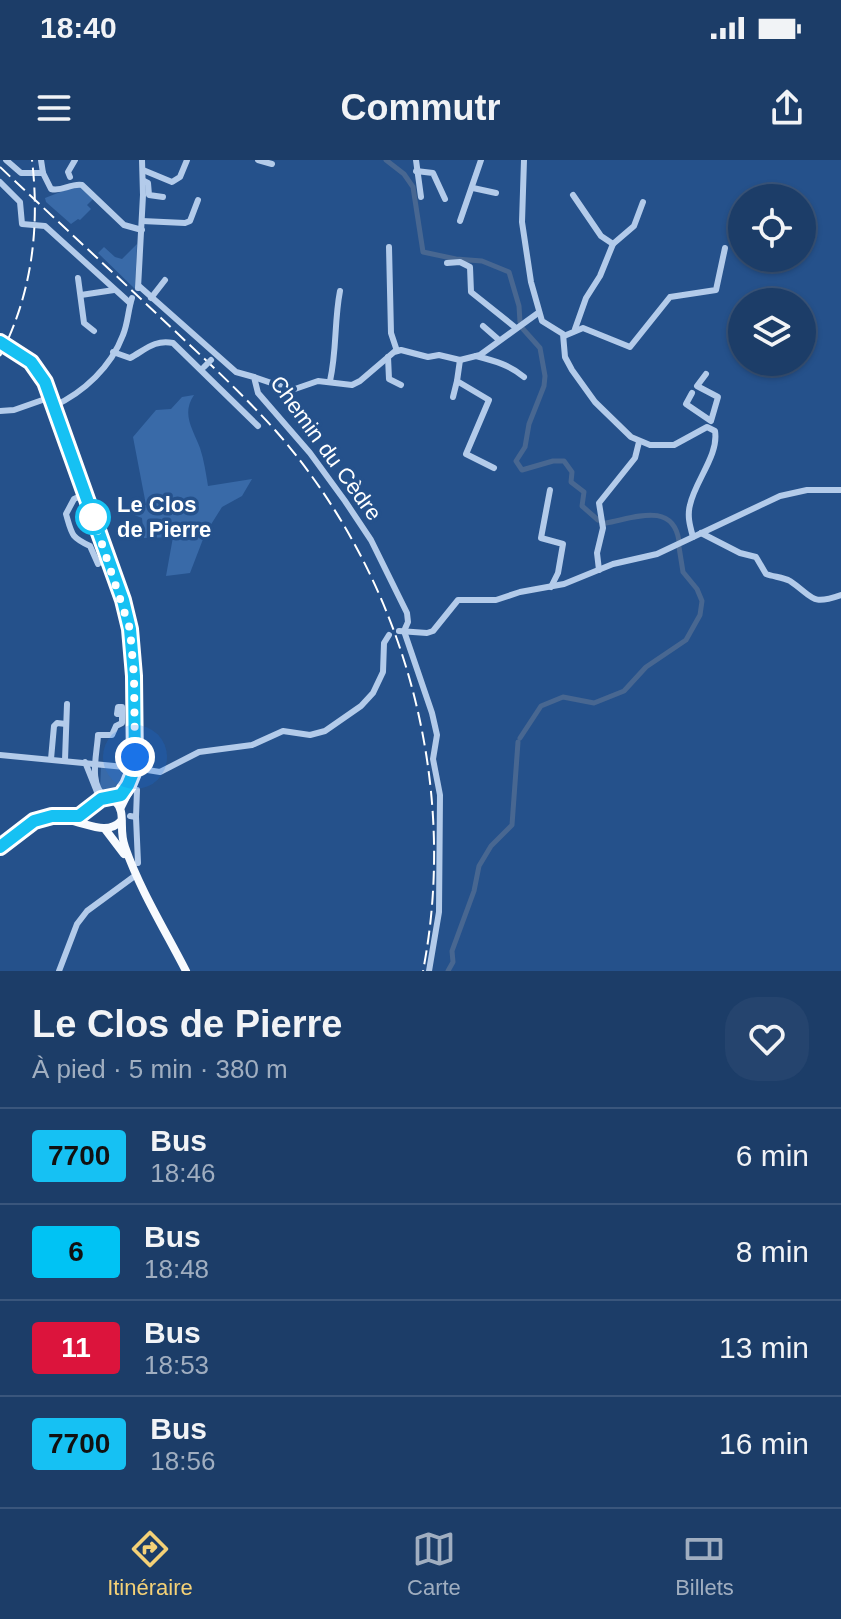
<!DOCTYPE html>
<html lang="fr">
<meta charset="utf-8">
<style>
body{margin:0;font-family:Helvetica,sans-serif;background:#25446e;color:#f1f3f6;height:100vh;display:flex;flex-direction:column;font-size:30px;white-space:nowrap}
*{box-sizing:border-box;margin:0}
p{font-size:26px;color:#a0aec0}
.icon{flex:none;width:44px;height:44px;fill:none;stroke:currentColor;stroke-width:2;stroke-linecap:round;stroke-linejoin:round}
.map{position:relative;height:811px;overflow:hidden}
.side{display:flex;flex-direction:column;background:#1c3d68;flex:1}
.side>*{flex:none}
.badge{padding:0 16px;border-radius:6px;font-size:28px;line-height:52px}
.fabs{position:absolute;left:728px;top:24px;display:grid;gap:16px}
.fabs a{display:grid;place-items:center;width:88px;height:88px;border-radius:50%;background:#1c3d68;box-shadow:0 2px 6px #0004,0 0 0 2px #3a567c;font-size:40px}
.you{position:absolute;width:40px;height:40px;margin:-20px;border:6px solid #fff;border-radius:50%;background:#1a73e8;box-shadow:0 0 0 12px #1a73e833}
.map>.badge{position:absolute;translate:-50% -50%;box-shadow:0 0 0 4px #fff}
.round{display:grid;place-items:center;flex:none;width:84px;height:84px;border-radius:32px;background:#25446e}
.overview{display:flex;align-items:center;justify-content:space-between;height:136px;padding:0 32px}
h1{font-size:38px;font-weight:700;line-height:60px}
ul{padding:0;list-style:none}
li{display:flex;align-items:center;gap:24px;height:96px;padding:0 32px;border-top:2px solid #3a567c}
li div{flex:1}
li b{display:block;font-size:30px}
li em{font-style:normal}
li .badge{min-width:88px;font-weight:700;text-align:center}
.status{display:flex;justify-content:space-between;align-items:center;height:56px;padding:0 40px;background:#1c3d68;direction:ltr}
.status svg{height:22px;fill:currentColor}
header{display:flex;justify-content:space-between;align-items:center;height:104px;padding:0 32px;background:#1c3d68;font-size:36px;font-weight:700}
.tab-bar{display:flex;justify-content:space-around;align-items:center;height:112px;border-top:2px solid #3a567c;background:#1c3d68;font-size:22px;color:#a0aec0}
.tab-bar a{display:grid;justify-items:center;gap:4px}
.tab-bar .selected{color:#f4d177}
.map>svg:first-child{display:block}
.green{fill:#396aa8}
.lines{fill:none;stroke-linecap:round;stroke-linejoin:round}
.canal{stroke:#486791;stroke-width:5}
.major-tunnel{stroke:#466b9c;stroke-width:8;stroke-dasharray:8 4;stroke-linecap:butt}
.minor{stroke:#b3cbea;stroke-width:6}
.major{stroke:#f7fafe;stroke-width:8}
.rail{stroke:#fff;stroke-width:2;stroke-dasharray:14 6;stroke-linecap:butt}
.minor-bridge{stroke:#b3cbea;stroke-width:6}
.line-casing{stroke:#fff;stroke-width:18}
.line{stroke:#16c1f3;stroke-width:12}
.walk{stroke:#fff;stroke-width:8;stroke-dasharray:0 14.4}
.stop-dot{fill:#fff;stroke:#16c1f3;stroke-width:4}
.labels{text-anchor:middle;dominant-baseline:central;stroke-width:7;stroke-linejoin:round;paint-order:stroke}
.street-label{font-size:22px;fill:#fff;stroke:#25518b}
.stop-label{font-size:22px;font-weight:bold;fill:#fff;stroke:#25518b;text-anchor:start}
</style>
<div class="status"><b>18:40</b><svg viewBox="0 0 49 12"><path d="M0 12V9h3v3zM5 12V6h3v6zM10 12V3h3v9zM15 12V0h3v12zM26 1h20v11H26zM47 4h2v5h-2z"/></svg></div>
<header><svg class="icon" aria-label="menu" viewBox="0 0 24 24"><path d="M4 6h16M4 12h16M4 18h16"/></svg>Commutr<svg class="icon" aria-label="share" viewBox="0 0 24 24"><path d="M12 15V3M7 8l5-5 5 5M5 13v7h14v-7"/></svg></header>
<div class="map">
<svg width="841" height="811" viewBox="0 0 841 811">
<rect width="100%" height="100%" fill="#25518b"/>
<g class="green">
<path d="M78 25 93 39 87 45 91 49 80 60 78 59 71 64 46 42 45 38Z"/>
<path d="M137 84 135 129 98 93 104 87 115 97 122 99Z"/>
<path d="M194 235C181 254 193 269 200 288 204 300 206 314 208 326L252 319 242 336 222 347 205 374 190 413 166 416 173 377 144 378 142 358 127 352 146 345 133 277 156 250 171 249 182 237Z"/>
<path d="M101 606 130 609 126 623 117 635 104 633 100 630Z"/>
</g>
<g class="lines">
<g class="canal">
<path d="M386 0 404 14 413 27 423 92 456 99 482 101 509 112 519 146 520 162"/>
<path d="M523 169 540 188 545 216 544 226 529 264 525 287 516 301 522 310 553 301H564L572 312 571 322 584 332 582 346 598 360"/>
<path d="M606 363C634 358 673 341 679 381"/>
<path d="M520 578 541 546 563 537 594 543 624 531 646 507 686 480 700 455 702 441 697 429 683 412 679 387"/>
<path d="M448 811 453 802 452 791 474 731 479 706 491 686 512 665 518 582"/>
</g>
<path class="major-tunnel" d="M0 182 14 190"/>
<g class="minor">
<path d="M6 0 21 13H43"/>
<path d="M41 0 43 13 51 29C62 32 71 23 82 25L124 65 142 70"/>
<path d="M258 0 272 4"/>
<path d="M416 0 421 37"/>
<path d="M524 0 522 62 531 122 542 161 563 174 565 197 572 210 595 242 631 277 650 285H674L707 267 715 271C719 295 695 321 690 345 687 356 690 366 693 377"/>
<path d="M143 10 172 22 180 17 187 0"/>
<path d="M416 11 433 13 445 39"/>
<path d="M70 17 68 12 75 0"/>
<path d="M144 21 148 23 149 35 163 37"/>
<path d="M0 22 20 42 22 64 45 66 130 143"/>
<path d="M473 28 496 33"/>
<path d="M573 35 601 76 613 84"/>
<path d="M142 61 185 63 190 61 198 40"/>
<path d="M460 61 481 0"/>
<path d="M389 87 391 173 397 191"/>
<path d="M447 103 460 102 470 107 471 132 516 168"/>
<path d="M78 118 84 163 94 171"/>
<path d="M139 126 236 212 254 217 258 233 310 293 345 341 371 380 407 453 408 462 404 471 432 553 437 575 433 599 440 635 439 752 429 811"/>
<path d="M138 128 143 35 142 0"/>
<path d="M81 135 114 130"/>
<path d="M151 138 165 120"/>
<path d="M483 166 499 180"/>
<path d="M575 169 586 138 600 116 613 84 634 66 643 42"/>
<path d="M564 176 583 168 630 187 670 137 716 130 725 88"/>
<path d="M113 192 130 198C145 190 155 179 173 183L258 266"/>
<path d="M476 196C495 201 510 205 524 217"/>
<path d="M388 197 389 219 401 225"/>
<path d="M460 200 457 221 489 240 466 294 494 308"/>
<path d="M254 217 292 230 318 221 352 225 360 221 394 192 401 190 428 197 439 195 460 200 480 195 538 153"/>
<path d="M330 221C337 190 334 162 340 131"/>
<path d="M692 233 686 244 711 261 718 237 697 226 706 214"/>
<path d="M453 237 457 221"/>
<path d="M54 246C84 232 111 207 123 175 128 163 128 150 132 138"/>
<path d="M0 251 14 250 51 237"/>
<path d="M550 330 541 378 563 384 558 413 551 427"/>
<path d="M85 334 74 339 66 354C72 375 71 377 90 386L98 404"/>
<path d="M701 373 740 393 756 397 766 414C774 417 783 417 790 421 814 437 810 446 841 435"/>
<path d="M599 410 597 393 603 368 599 343 635 298 639 282"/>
<path d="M399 471 427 473 433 471 458 440H496L520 432 564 424 613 404 657 394 780 336 807 330H841"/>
<path d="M0 595 135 608 160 612 199 592 252 585 283 571 310 575 325 571 361 546 373 533 383 512 384 483 389 475"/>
<path d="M51 599 54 566 57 563 66 564"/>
<path d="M65 600 67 544"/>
<path d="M85 602 97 632 96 642"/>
<path d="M106 638C88 624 97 595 98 575H112L116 566 122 563V547H118L117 554H122"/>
<path d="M130 656 136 657 137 630"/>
<path d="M136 657 138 703"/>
<path d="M59 811 77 764 87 751 136 715"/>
</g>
<g class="major">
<path d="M14 190 36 207 45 222 128 456 134 516 135 608 134 621 121 647"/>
<path d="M68 660C87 663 107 676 121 661"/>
<path d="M105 669 124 694"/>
<path d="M0 687 34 661 52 656H79L101 639 115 641C127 652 118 669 125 687 140 730 165 770 186 811"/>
</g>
<g class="rail">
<path d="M0 7C53 57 106 106 159 156 198 193 239 230 275 270 403 416 460 620 423 811"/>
<path d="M0 196C32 134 40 68 32 0"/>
</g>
<path class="minor-bridge" d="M204 207 211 200"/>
</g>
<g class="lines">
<defs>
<path id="line" d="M0 182 31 202 45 222 123 440 130 469 134 516 135 608 128 625 121 635 101 639 79 656H52L34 661 0 687"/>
</defs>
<use href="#line" class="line-casing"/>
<use href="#line" class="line"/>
<path class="walk" d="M93 357 130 469 134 516 135 597"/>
</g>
<circle class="stop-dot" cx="93" cy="357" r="16"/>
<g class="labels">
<g class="street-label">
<text transform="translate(326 288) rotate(54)">Chemin du Cèdre</text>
</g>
<g class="stop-label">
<text x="117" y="344">Le Clos<tspan x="117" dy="25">de Pierre</tspan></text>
</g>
</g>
</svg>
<div class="fabs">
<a><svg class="icon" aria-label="locate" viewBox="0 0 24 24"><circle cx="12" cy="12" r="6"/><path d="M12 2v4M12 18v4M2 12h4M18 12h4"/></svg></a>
<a><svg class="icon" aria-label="layers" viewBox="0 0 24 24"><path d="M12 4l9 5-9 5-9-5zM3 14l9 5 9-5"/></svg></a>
</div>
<div class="you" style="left:135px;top:597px"></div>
</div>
<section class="side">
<div class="overview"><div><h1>Le Clos de Pierre</h1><p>À pied · 5 min · 380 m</p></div><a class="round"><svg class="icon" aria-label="heart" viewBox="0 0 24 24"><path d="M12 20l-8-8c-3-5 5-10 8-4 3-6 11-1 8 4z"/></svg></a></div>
<ul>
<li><span class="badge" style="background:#16c1f3;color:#111">7700</span><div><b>Bus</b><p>18:46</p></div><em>6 min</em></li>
<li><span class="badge" style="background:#00c3f4;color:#111">6</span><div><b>Bus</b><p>18:48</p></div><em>8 min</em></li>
<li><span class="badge" style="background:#dc143c;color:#fff">11</span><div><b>Bus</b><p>18:53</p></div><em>13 min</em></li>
<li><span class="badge" style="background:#16c1f3;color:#111">7700</span><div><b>Bus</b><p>18:56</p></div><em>16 min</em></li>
</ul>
</section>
<nav class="tab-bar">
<a class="selected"><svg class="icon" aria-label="directions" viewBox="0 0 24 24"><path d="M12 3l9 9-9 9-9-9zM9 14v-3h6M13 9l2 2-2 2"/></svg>Itinéraire</a>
<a><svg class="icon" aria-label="map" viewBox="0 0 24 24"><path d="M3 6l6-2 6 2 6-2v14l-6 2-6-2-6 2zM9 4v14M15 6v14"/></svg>Carte</a>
<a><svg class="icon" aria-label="tickets" viewBox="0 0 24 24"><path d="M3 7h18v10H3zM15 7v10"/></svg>Billets</a>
</nav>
